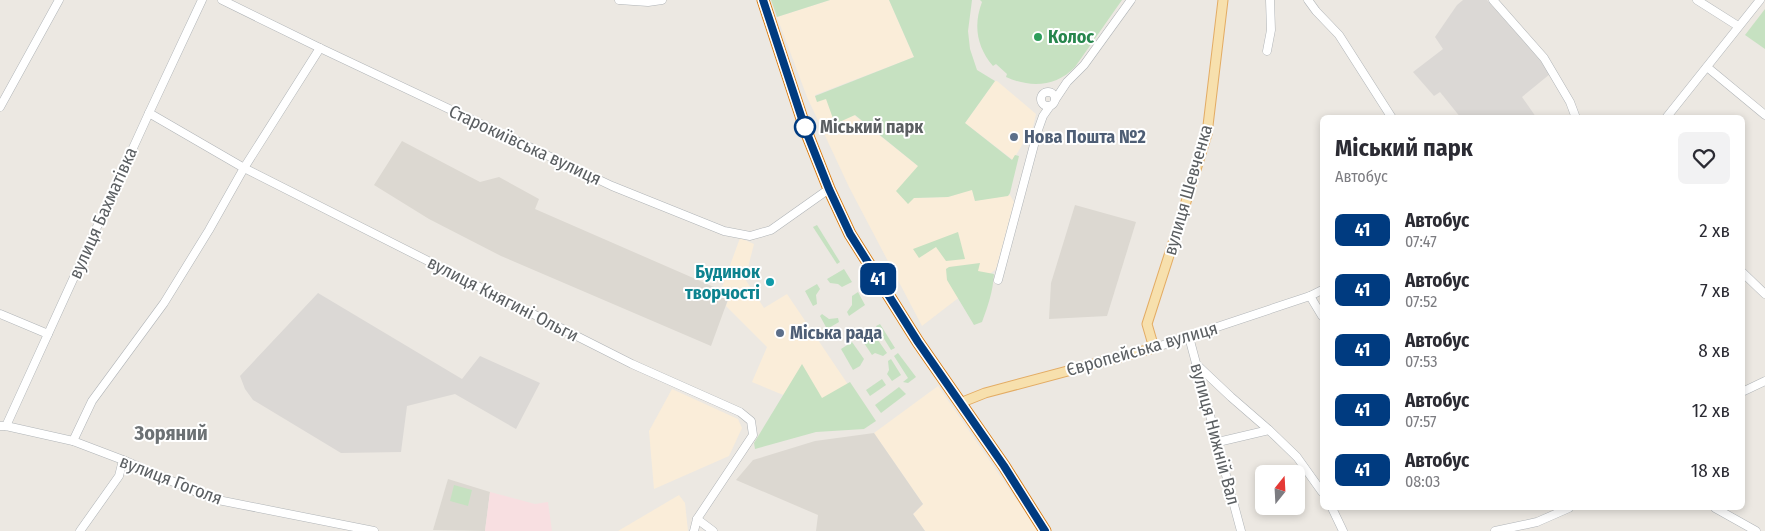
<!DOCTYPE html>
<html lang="uk">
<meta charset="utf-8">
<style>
body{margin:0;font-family:"Fira Sans Condensed",sans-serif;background:#f2f2f3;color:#2b2b33;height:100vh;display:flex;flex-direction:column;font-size:19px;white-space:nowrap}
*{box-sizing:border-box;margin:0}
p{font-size:16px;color:#7c7c81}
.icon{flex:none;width:28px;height:28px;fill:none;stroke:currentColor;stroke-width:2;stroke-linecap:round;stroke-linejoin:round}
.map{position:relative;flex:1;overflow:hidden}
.details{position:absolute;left:1320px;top:115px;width:425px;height:395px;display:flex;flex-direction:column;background:#fff;border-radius:8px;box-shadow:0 2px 8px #0003}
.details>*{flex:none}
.badge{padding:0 10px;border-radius:8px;font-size:18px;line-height:32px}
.needle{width:32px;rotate:18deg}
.fabs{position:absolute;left:1255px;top:465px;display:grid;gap:10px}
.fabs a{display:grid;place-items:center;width:50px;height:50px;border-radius:8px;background:#fff;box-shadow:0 2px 8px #0003;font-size:25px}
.map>.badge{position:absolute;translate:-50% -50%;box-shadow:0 0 0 2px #fff}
.round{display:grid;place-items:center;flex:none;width:52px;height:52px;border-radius:8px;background:#f2f2f3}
.summary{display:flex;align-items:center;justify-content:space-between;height:85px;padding:0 15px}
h1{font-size:24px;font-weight:700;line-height:38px}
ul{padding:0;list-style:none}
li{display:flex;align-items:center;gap:15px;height:60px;padding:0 15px}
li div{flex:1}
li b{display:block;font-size:19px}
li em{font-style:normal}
li .badge{min-width:55px;font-weight:700;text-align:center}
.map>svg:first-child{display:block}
.commercial{fill:#faedd9}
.industrial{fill:#dbd8d5}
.education{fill:#dcd8d1}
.medical{fill:#f8dfe1}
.green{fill:#c6e1c1}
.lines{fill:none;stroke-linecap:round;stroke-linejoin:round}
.minor-casing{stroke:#b0b4b7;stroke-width:9}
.major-casing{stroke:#e3ac64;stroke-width:11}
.highway-casing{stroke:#d97e16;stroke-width:13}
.minor{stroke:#fff;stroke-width:8}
.major{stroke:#f7e0ad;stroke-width:9}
.highway{stroke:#f2cc93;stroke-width:11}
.line-casing{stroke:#fff;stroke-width:11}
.line{stroke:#003b80;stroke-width:8}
.leisure-dot{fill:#2e9e5b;stroke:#fff;stroke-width:2}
.stop-dot{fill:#fff;stroke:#003b80;stroke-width:2.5}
.service-dot{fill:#5c6f8a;stroke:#fff;stroke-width:2}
.culture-dot{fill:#0f9aa8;stroke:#fff;stroke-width:2}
.labels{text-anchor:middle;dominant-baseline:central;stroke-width:4;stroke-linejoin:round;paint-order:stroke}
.leisure-label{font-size:18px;font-weight:bold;fill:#27864d;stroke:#fff;text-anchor:start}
.stop-label{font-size:18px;font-weight:bold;fill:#5b5f62;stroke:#fff;text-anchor:start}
.service-label{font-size:18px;font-weight:bold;fill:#4e5e75;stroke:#fff;text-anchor:start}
.street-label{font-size:18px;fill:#5b5f62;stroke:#fff}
.culture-label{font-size:18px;font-weight:bold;fill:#0d838f;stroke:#fff;text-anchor:end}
.quarter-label{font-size:20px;font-weight:bold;fill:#6c7174;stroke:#fff}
</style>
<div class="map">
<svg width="1765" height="531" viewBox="0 0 1765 531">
<rect width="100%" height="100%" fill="#ece8e2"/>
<g class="commercial">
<path d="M830 0H889L914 57 815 95 817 101 826 98 854 115 918 166 914 198 948 197 972 189 975 201 1010 195 1014 202 996 269 922 326 849 187 807 97 777 17Z"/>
<path d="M995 81H997L1036 114 1033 127 1013 160 965 123Z"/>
<path d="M740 238 754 244 745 279 764 308 787 294 849 386 810 406 752 382 767 347 726 306 730 294 721 290Z"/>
<path d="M938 386 1034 525 1037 531H925L913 514 923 504 874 433Z"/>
<path d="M672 389 738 419 742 428 729 456 654 489 649 431Z"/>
<path d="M679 495 685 503 688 531H618Z"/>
</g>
<g class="industrial">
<path d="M1463 0H1487L1542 62 1550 74 1522 97 1536 117 1461 118 1440 92 1434 96 1413 72 1443 49 1435 37 1457 5Z"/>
<path d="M318 293 462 379 480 356 540 383 516 429 455 394 407 406 401 452 341 453 253 400 245 389 240 376Z"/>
</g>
<g class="education">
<path d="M402 141 480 182 499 177 539 199 535 209 730 294 711 346 501 256 429 219 374 185Z"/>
<path d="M1075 205 1136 222 1107 316 1049 319 1051 283Z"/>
<path d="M874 433 923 504 913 514 925 531H816L818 515 736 480 753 460 815 441Z"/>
<path d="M448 479 490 492 485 531 433 530Z"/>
</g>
<path class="medical" d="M490 492 535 504 548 502 552 531H485Z"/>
<g class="green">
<path d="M771 0H830L777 17Z"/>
<path d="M889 0H972L968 31 970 49 977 70 995 81 965 123 1012 160 1015 155 1019 156 1010 193 1008 196 975 201 972 190 948 197 914 198 908 204 896 191 918 166 855 115 835 124 826 99 817 102 815 96 914 57Z"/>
<path d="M980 0H1122L1075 67C1056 87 1030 88 1006 77L1007 74 996 64 993 66C977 47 973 26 982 2Z"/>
<path d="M1765 9V49L1745 35Z"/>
<path d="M817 225 840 262 837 264 813 227Z"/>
<path d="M958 232 965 259 946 261 936 247 919 258 913 249Z"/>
<path d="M980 263 978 271 994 274C993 291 988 306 982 322L974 325 947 280 946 269 949 267Z"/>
<path d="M844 269 852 282 842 287 838 284 830 283 827 279Z"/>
<path d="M817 284 820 289 816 295 817 304 813 306 805 291Z"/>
<path d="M858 292 865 305 849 316 847 312 852 305V296Z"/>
<path d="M822 314 829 319 838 318 839 322 827 329 820 316Z"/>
<path d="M880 324 895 348 891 350 876 326Z"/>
<path d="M871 330 887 353 883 356 875 353 872 355 860 337Z"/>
<path d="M852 342 864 359 860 366 853 370 841 349Z"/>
<path d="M898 353 916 377 908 383 903 382 908 378 894 356Z"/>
<path d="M891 359 901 375 892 381 887 374 889 370 888 361Z"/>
<path d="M802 364 822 398 850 382 876 421 864 429 816 432 755 449 754 443Z"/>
<path d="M882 379 886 385 870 396 866 390Z"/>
<path d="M899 387 906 394 881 413 875 405Z"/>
<path d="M454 485 472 490 468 506 450 501Z"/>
</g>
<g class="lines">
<defs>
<g id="minor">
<path d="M222 0 320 48 612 186 724 231 750 236 771 230 829 189"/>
<path d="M619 0 648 2 662 0"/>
<path d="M1308 0 1316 11 1339 35 1392 118"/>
<path d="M1493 0 1544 58 1570 102 1576 118"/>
<path d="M1697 0 1738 26"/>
<path d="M1267 51 1271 30 1270 0"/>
<path d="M1707 67 1765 115"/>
<circle cx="1048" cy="99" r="7"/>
<path d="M1055 100 1067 82 1084 65 1131 0"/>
<path d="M0 107 59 0"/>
<path d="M149 113 244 168 632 364 740 412 751 421 753 435 697 519 694 531"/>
<path d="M1666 118 1760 0"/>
<path d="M1742 272 1765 294"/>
<path d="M998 280 1038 130 1043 116 1050 106"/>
<path d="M1310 296 1322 316"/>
<path d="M0 314 48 334"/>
<path d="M1189 337 1241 531"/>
<path d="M1154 348 1310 296 1322 290"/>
<path d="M1196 364 1231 397 1269 430"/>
<path d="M1742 392 1765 381"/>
<path d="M0 426H6L73 441 123 460 213 499 374 531"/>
<path d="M6 426 149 113 202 0"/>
<path d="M73 441 92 401 164 303 209 230 244 168 320 48"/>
<path d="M1218 442 1269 430 1297 457 1322 492"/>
<path d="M1332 508 1343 531"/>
<path d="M1715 508 1756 531"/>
<path d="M697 519 713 531"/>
<path d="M80 531 119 476 123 460"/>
<path d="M1495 531 1537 522 1569 508"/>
</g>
<path id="major" d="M960 403 985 393 1154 348 1147 324 1181 218 1207 134 1223 0"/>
<path id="highway" d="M763 0 806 131 829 189 850 234 918 342 1004 466 1045 531"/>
</defs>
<use href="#minor" class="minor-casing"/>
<use href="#major" class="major-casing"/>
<use href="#highway" class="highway-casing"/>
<use href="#minor" class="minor"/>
<use href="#major" class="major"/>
<use href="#highway" class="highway"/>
</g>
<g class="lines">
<defs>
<path id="line" d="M763 0 806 131 829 189 850 234 918 342 1004 466 1045 531"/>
</defs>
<use href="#line" class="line-casing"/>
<use href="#line" class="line"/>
</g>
<circle class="leisure-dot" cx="1038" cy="37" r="5"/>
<circle class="stop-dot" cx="805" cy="127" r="10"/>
<g class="service-dot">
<circle cx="1014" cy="137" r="5"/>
<circle cx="780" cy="333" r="5"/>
</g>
<circle class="culture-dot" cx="770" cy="282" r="5"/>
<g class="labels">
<g class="leisure-label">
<text x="1048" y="37">Колос</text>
</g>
<g class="stop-label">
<text x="820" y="127">Міський парк</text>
</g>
<g class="service-label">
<text x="1024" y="137">Нова Пошта №2</text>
<text x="790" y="333">Міська рада</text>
</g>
<g class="street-label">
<text transform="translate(525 145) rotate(25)">Старокиївська вулиця</text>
<text transform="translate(1188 190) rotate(-74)">вулиця Шевченка</text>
<text transform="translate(103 213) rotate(-66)">вулиця Бахматівка</text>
<text transform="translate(503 299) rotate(27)">вулиця Княгині Ольги</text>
<text transform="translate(1142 349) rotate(-16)">Європейська вулиця</text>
<text transform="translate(1215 434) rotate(75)">вулиця Нижній Вал</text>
<text transform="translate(171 480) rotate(21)">вулиця Гоголя</text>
</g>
<g class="culture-label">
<text x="760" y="272">Будинок<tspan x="760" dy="21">творчості</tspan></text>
</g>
<g class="quarter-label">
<text x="171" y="433">Зоряний</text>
</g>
</g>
</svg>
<div class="fabs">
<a><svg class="needle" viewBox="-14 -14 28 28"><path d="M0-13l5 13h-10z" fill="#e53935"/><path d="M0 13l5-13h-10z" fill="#7c7c81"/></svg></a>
</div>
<b class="badge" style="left:878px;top:279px;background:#003b80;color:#fff">41</b>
<section class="details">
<div class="summary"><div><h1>Міський парк</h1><p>Автобус</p></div><a class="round"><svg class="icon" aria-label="heart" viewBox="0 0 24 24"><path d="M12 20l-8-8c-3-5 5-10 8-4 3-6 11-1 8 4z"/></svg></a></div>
<ul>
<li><span class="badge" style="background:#003b80;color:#fff">41</span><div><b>Автобус</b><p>07:47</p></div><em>2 хв</em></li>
<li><span class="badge" style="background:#003b80;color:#fff">41</span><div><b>Автобус</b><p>07:52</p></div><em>7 хв</em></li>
<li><span class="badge" style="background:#003b80;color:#fff">41</span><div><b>Автобус</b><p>07:53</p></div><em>8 хв</em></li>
<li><span class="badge" style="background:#003b80;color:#fff">41</span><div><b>Автобус</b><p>07:57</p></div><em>12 хв</em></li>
<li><span class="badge" style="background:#003b80;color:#fff">41</span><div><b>Автобус</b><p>08:03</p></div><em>18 хв</em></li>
</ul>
</section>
</div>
